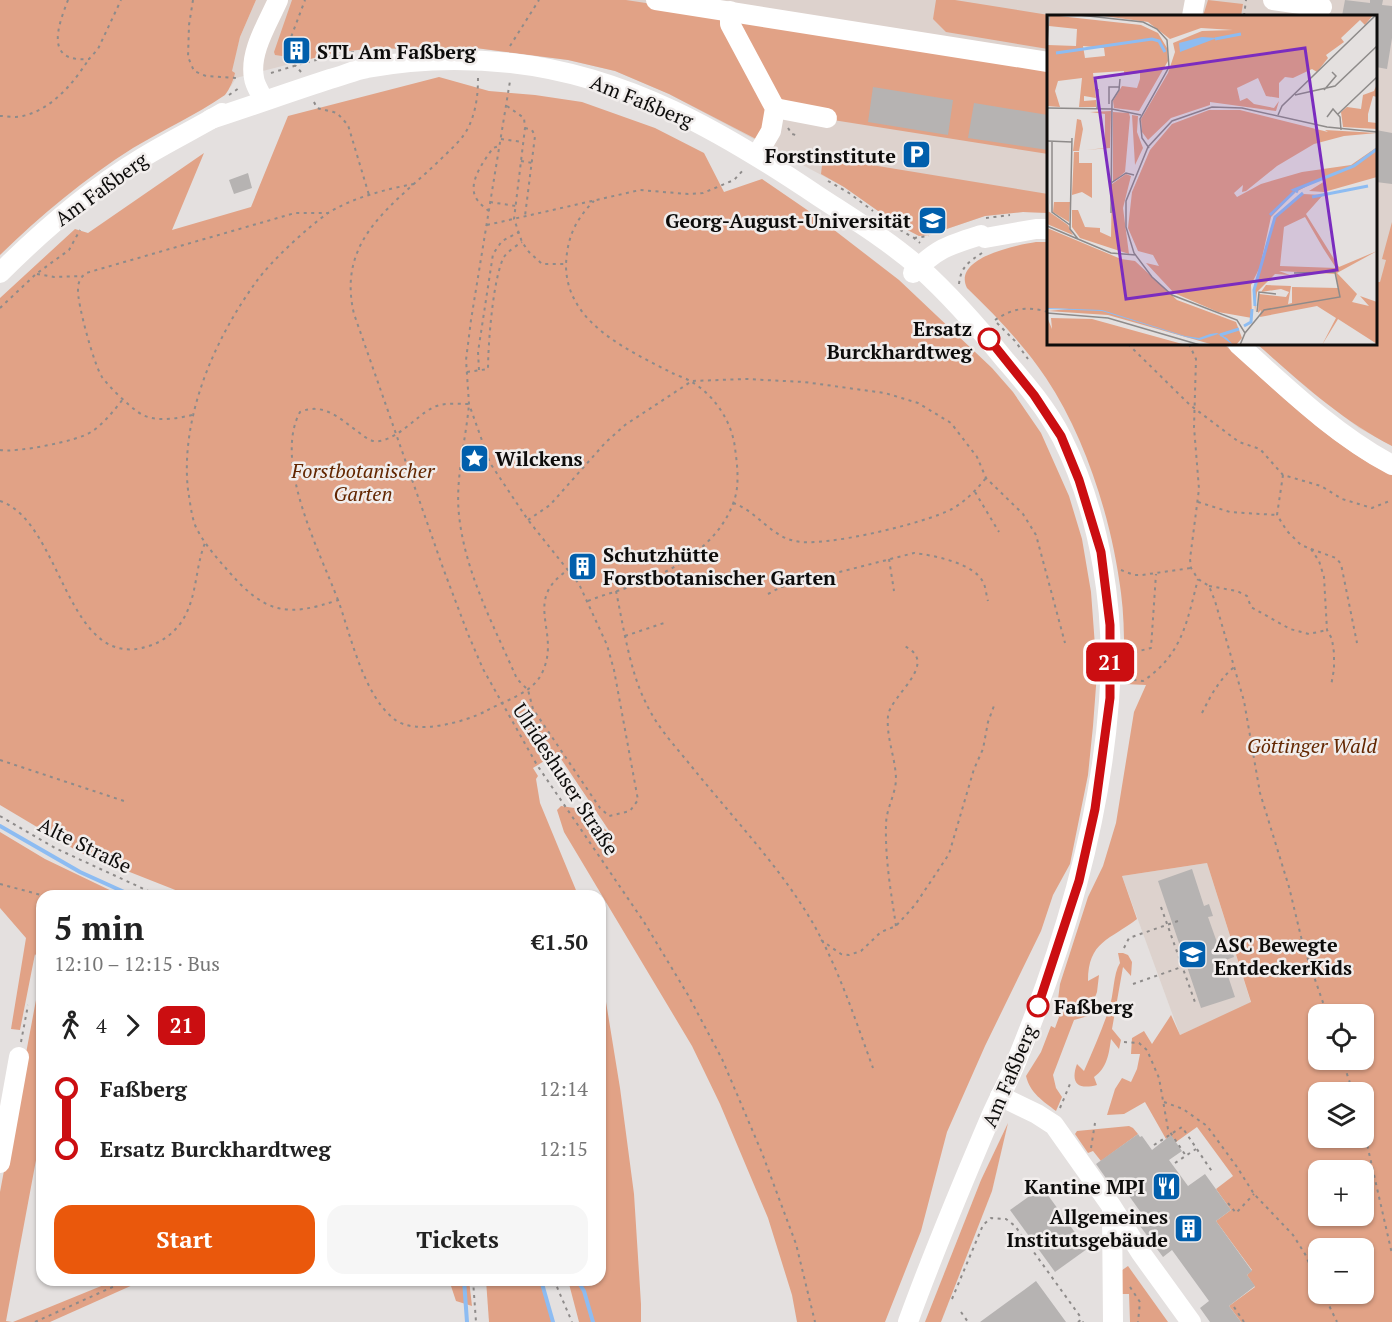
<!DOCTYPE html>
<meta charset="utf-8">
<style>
body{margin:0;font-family:"PT Serif",serif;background:#f6f6f6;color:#222;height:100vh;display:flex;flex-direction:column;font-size:22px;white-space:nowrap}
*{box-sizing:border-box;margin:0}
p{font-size:20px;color:#767676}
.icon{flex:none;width:33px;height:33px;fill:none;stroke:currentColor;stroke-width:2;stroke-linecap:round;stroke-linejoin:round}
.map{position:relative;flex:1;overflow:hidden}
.drawer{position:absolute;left:36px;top:890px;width:570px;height:396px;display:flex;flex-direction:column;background:#fff;border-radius:18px;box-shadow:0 2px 4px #0004}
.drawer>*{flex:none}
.badge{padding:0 12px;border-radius:9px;font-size:21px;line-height:39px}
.tools{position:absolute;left:1308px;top:1004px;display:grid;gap:12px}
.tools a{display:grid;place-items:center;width:66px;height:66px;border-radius:12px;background:#fff;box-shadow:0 2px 4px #0004;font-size:30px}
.map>.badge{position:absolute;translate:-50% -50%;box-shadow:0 0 0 3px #fff}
.legs{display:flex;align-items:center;gap:9px;height:66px;padding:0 18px;font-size:20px}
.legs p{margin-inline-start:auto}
.head{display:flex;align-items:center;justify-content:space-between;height:102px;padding:0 18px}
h1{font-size:33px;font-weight:800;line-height:45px}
.primary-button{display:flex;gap:12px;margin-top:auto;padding:12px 18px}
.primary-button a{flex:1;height:69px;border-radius:18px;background:#ea580c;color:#fff;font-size:24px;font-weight:800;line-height:69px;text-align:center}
.primary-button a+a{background:#f6f6f6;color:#222}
ul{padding:0 18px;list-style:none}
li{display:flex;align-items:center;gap:21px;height:60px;font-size:22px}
li i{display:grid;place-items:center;width:9px;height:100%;margin:0 8px;background:currentColor}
li i::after{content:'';width:15px;height:15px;margin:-8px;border:4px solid;border-radius:50%;background:#fff}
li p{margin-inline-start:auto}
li:first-child i{background:linear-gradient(#0000 50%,currentColor 0)}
li:last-child i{background:linear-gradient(currentColor 50%,#0000 0)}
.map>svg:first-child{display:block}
.built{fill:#ddd2cd}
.green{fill:#e1a286;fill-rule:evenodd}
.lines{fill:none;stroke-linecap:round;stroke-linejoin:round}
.stream{stroke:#8dbcf2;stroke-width:4}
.building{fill:#b6b3b2}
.path{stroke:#8e8b8a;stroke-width:2;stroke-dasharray:3 4.5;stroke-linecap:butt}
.minor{stroke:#fff;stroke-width:20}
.line-1-casing{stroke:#fff;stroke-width:14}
.line-1{stroke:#cb0e11;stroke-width:9}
.stop-1-dot{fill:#fff;stroke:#cb0e11;stroke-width:3}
.labels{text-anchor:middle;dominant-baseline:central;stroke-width:5;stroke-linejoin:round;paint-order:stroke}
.poi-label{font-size:20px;font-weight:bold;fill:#0d0c0b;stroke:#f1edec;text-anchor:start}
.street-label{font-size:20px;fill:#0d0c0b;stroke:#f1edec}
.stop-label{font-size:20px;font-weight:bold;fill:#0d0c0b;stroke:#f1edec;text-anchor:end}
.park-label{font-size:20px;font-style:italic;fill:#622601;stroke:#f1edec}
.inset-river{fill:none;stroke:#8dbcf2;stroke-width:3}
.inset-road{fill:none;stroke:#8e8b8a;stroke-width:1.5}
.view{fill:#7b2cbf;fill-opacity:0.15;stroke:#7b2cbf;stroke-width:3}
.inset-edge{fill:none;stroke:#0d0c0b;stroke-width:3}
</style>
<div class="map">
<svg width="1392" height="1322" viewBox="0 0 1392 1322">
<rect width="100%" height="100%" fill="#e4e0df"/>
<g class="built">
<path d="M256 0H1392V446L1359 428 1308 389 1257 344H1376V16H1048V213L1023 212 985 216 929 235 919 236 898 225 844 187 669 94 615 71 568 60 468 47 409 49 374 48 333 53 236 78 230 88 234 78 231 71 240 37Z"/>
<path d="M1207 863 1251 1003 1180 1035 1122 876Z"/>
</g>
<g class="green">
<path d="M0 0H256L240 37 232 71 235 73C233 82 230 88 225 95 196 115 163 130 133 148 84 179 41 215 0 255Z"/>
<path d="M292 0H626L718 14 770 113 756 139 669 94 615 71 568 60 468 47 409 49 374 48 333 53 295 63 291 61 289 57 275 55 274 52Z"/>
<path d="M936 0H955L1055 16H1048V49L946 32 933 19Z"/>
<path d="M1208 0 1243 4 1241 16H1203Z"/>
<path d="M739 19 1048 66V154L833 120 779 102Z"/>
<path d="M439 77 489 91 535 95 582 102 655 128 704 153 724 192 762 179 816 216 899 280 992 368 1013 392 1041 433 1069 496 1082 539 1091 592 1097 673 1093 726 1088 775 1070 864 1053 895 1041 931 985 1046 947 1132 921 1231 885 1322H797L792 1295 768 1218 720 1104 692 1046 564 832 557 810 561 806 581 809 612 835 557 753 533 768 538 776 536 779 540 803 578 895H188L79 852 0 805V298L75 229 88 233 204 153 172 230 251 207 288 116Z"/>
<path d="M823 157 1048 194V213L1023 212 985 216 929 235 919 236 898 225 844 187 821 174Z"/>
<path d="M1392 222V446C1341 420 1299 381 1257 344H1376V282H1380L1386 260 1382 259Z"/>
<path d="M1036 242H1048V344H1224C1273 388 1332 447 1392 475V1322H1241L1229 1306 1255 1287 1247 1275 1252 1270 1216 1221 1231 1210 1216 1189 1233 1176 1197 1127 1176 1142 1171 1136 1166 1139 1145 1102 1124 1114 1107 1115 1115 1089 1122 1078 1131 1082 1137 1069 1140 1054H1131L1132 1038 1144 1031 1152 1044 1171 1015 1180 1035 1251 1002 1207 863 1122 876 1137 919C1110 940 1088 941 1088 981L1099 975 1097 992 1088 1016 1074 1020 1053 1075 1056 1088 1062 1097 1056 1111C1043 1101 1030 1093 1026 1076L1041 1052 1051 1026 1055 1028 1059 1017 1056 1015 1060 984 1088 897 1103 866 1116 823 1134 712 1146 685 1124 684C1124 654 1125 623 1121 593 1112 521 1086 438 1046 378 1024 345 996 316 967 288 952 258 1016 245 1036 242ZM1318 1014H1364V1059H1318ZM1318 1092H1364V1137H1318ZM1318 1170H1364V1215H1318ZM1318 1248H1364V1293H1318Z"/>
<path d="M0 832 45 859 120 895 42 896V964L35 954 20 1030 11 1029 26 938 0 908Z"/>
<path d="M1118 953H1123L1128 955 1132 962 1131 976 1123 967 1112 1029 1121 1040 1119 1049 1111 1039C1109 1054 1107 1068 1094 1077L1097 1085C1078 1090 1070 1083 1077 1064L1084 1071C1093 1050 1102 1030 1109 1009 1114 995 1113 974 1120 963Z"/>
<path d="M600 965 620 1088 634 1194 641 1304V1322H579L568 1280H600Z"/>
<path d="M42 968V1128L6 1321 12 1322H0V1192Z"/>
<path d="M1008 1123 992 1191 941 1322H925L981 1180Z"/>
<path d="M1129 1126 1133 1128 1138 1134 1101 1161 1093 1151 1088 1153 1075 1134 1077 1131Z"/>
<path d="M1128 1266 1168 1322H1130L1129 1294H1118V1273Z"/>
<path d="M116 1280H144L50 1322H13Z"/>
<path d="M449 1280H469L472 1306 456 1301Z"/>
<path d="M486 1280H539L553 1322H489Z"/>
</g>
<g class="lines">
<g class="stream">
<path d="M0 826 80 872 133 896"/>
<path d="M464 1280 467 1322"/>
<path d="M541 1280 553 1322"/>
<path d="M577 1280 584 1291 593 1322"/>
</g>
</g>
<g class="building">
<path d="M1345 0 1370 3V0H1383L1382 5 1392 6V38L1387 69 1376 67V16H1342Z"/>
<path d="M873 87 953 100 948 135 868 122Z"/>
<path d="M974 103 1048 115V150L968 138Z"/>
<path d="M1376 130 1392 133V184L1376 182Z"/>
<path d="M248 173 252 188 234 194 229 180Z"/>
<path d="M584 555 593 568 581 576 572 563Z"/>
<path d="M1192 869 1204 906 1209 904 1213 916 1208 917 1219 948 1230 944 1234 957 1223 961 1235 997 1201 1008 1158 881Z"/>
<path d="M1138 1134 1140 1137 1142 1136 1152 1150 1171 1135 1182 1151 1169 1160 1188 1186 1205 1174 1231 1210 1216 1221 1252 1271 1247 1275 1255 1286 1229 1306 1241 1322H1210L1200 1308 1209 1301 1172 1250 1163 1257 1140 1226 1147 1221 1122 1186 1115 1191 1096 1164Z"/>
<path d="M1042 1187 1087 1249 1055 1272 1010 1210Z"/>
<path d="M1036 1281 1066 1322H980L1024 1290Z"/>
</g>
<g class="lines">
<g class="path">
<path d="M68 0C58 26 44 63 89 59L98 49 121 0"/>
<path d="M193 0 189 25 188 57 194 71 206 76 237 78"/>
<path d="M1244 16 1246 0"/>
<path d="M510 46 539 0"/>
<path d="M301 72 295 65 289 63 284 56 305 0"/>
<path d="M271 73 307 62 358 51"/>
<path d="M478 78C478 95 476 112 468 128 462 140 451 149 441 159 394 205 336 238 354 314L443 568 468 634 483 669 537 765 644 922 688 995 722 1059 762 1153 796 1244 815 1322"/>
<path d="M229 95 239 88"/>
<path d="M314 102 317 108 337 113 348 125 369 195"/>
<path d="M507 106 524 118 525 128 514 219 522 242 529 252 542 264H566"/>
<path d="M0 116C7 116 16 118 23 116 53 109 74 82 89 59"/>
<path d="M525 128 532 130 535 136 525 216"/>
<path d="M788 128 792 134 799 136"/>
<path d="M501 139 523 142"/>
<path d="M521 161 532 163"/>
<path d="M828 181 849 193 873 211"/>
<path d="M414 184C386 189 352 198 328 213 307 228 271 261 256 282 214 340 180 418 188 490 190 501 191 514 195 525 203 543 217 558 230 573 266 614 288 617 338 600 351 636 363 694 394 719 415 736 465 722 486 711 505 700 532 694 542 673 562 632 521 601 568 570"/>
<path d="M490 202 516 206"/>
<path d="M489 211C485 208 481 205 478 201 465 185 484 161 493 148L499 146"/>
<path d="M986 218 1010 215"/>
<path d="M487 225 640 190 688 194 703 193 734 180 745 168"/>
<path d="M900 230 914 238 920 243"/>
<path d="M914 238 929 236"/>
<path d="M37 274 54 277 82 276"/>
<path d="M959 284C961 266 969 262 982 253"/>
<path d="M0 308 36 274 69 250 80 230"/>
<path d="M995 320C1013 308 1027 306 1048 312"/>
<path d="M997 323 1015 341 1028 359"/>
<path d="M1128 344 1190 405 1239 442 1260 449 1283 475 1321 486 1342 499 1372 508 1392 500"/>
<path d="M1189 344 1196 359 1194 427 1199 489 1190 559 1191 568 1198 579 1209 586 1215 601 1244 701 1260 793 1289 887 1303 945 1327 1014"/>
<path d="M479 370 478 352 493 254 502 241 519 232"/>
<path d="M467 372 488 369C488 345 493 277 504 257 508 251 516 246 522 242"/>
<path d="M192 415C175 419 153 423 138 412 128 405 109 387 102 377 94 365 77 303 78 289 78 282 81 277 86 273L295 213H329"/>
<path d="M0 450C16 453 78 441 91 432 104 424 114 410 124 398"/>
<path d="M462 461 473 459 484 452"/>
<path d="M1283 475 1277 515 1287 531 1301 545 1311 549 1319 561 1324 577 1327 630 1332 639 1334 653V669L1331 686"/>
<path d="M975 492 999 532"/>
<path d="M0 501C63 522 66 674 149 646 165 641 179 629 186 614 197 592 196 565 205 543"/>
<path d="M1198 502 1230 512 1277 515"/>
<path d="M733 503C757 511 770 536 795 541 823 548 926 523 952 509 966 501 976 490 986 478"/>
<path d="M528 520 550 505 606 442 625 425 692 381 746 379 804 382 885 393 918 403 951 423 977 457 986 478 1023 514 1036 535 1065 643"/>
<path d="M1311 549 1336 558 1341 564 1357 643"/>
<path d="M889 559 894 591"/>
<path d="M1121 570 1134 575H1142L1191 568"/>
<path d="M1209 586 1237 591 1247 596 1251 607 1290 629 1309 634 1327 630"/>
<path d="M616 591C623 625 630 671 645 701 656 726 675 746 692 767 734 819 781 868 814 925 839 970 855 1019 873 1068"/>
<path d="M768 594 781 587 914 553C932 555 974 563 983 582 986 587 986 595 988 601"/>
<path d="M338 600C319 550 273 462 300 412 323 402 339 418 357 431 362 435 367 439 373 441 394 444 416 416 432 408 443 402 457 404 469 404 466 440 455 478 459 515 465 573 494 626 517 679L528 690 533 709 600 808 609 816 630 811 638 800 614 670 607 645 579 584 528 520 490 463 469 404 466 360 471 320 510 81"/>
<path d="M588 601C605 594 623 590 640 583 680 568 725 539 736 494 739 479 737 463 735 448 732 422 715 396 692 382 686 378 678 376 672 373 628 350 566 323 566 265 567 238 575 220 594 201"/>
<path d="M625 636 664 623"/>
<path d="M1127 654 1151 648 1156 574"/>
<path d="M1126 679 1143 681C1182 655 1187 622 1198 579"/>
<path d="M1202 713C1211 695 1219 680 1234 667"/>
<path d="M0 760 127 802"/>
<path d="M0 816 55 848 159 896"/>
<path d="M0 884 45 896"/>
<path d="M1161 907 1196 1005"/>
<path d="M896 926C891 893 885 858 886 825 886 809 895 796 896 780 896 759 886 738 888 716 890 695 943 662 902 645"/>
<path d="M821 940 841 954 849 955 861 951 881 932 896 926 915 905 949 854 974 769 983 749 988 722 995 703"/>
<path d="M1124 948 1129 938 1178 921"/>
<path d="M1133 984 1193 963"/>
<path d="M21 1042 28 1005"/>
<path d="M1124 1042 1139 1043 1147 1050 1159 1078 1168 1129 1186 1156"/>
<path d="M1342 1059 1353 1092"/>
<path d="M1164 1102 1183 1109 1207 1126 1237 1167 1254 1194 1293 1235 1305 1254 1318 1283"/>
<path d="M1060 1108 1070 1084"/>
<path d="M1364 1131 1392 1254"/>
<path d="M1154 1145 1182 1127 1213 1173"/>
<path d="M1091 1148 1095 1123"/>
<path d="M1175 1163 1196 1149"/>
<path d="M1228 1203 1236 1213 1254 1194"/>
<path d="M473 1280 476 1322"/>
<path d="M554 1280 572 1322"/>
<path d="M1130 1287 1140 1302 1138 1322"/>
<path d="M1323 1293 1337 1322"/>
<path d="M952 1299 983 1225 991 1218 1006 1219 1015 1226 1082 1319"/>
<path d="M1234 1307 1244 1322"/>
<path d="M961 1312 968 1322"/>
<path d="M35 1322 128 1280"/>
<path d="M1078 1322 1082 1319 1083 1322"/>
</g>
<g class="minor">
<path d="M656 0 1048 62"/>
<path d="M1273 0 1322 7"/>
<path d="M730 11V24L775 108 771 131 757 155"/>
<path d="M1192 16 1195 0"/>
<path d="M263 100C261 93 255 86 254 78 249 52 268 23 278 0"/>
<path d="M775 108 827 118"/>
<path d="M211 119C251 106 290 92 330 79 343 76 354 70 367 68 414 59 464 58 511 63 627 76 723 132 818 196 853 219 888 240 920 268 951 296 979 328 1005 360 1026 384 1047 409 1062 438 1101 516 1116 614 1109 701 1100 823 1065 942 1019 1055 1011 1076 1000 1096 991 1116 962 1184 933 1253 908 1322"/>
<path d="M0 273C43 230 89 190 142 158 168 142 195 129 222 113"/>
<path d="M913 273C937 248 949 245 981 235L985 238 1036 229H1048"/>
<path d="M1238 344C1286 387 1334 434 1392 465"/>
<path d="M1000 1096 1037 1114 1054 1125 1112 1207 1141 1253 1191 1322"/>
<path d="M0 1163 19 1057"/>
<path d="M1112 1208 1113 1322"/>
</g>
</g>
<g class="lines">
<defs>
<path id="line-1" d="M989 339 1034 395 1061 436 1079 480 1101 552 1110 625V698L1095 809 1079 881 1038 1006"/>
</defs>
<use href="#line-1" class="line-1-casing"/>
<use href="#line-1" class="line-1"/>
</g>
<defs>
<symbol id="building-square" viewBox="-11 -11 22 22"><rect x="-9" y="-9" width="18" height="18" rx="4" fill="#015fac" stroke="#f1edec"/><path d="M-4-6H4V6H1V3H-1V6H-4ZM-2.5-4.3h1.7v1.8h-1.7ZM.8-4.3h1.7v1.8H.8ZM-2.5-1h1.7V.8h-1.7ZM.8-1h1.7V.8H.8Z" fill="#fff"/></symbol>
<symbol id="parking-square" viewBox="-11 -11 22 22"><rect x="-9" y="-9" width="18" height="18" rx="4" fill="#015fac" stroke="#f1edec"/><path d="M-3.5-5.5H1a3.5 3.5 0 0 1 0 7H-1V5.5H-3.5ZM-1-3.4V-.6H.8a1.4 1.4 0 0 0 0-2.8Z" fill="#fff"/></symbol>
<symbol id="university-square" viewBox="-11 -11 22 22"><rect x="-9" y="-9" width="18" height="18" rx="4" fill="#015fac" stroke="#f1edec"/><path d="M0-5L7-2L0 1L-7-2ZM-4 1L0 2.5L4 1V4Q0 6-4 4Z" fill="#fff"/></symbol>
<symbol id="sight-square" viewBox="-11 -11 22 22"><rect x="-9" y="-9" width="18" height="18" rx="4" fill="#015fac" stroke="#f1edec"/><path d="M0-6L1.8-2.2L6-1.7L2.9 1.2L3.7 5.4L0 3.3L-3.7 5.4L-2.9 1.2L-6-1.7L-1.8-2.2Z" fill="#fff"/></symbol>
<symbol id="school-square" viewBox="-11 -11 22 22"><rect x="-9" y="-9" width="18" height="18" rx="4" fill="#015fac" stroke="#f1edec"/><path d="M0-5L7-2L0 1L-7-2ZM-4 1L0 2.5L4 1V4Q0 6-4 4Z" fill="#fff"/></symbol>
<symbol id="restaurant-square" viewBox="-11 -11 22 22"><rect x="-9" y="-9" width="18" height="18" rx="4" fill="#015fac" stroke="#f1edec"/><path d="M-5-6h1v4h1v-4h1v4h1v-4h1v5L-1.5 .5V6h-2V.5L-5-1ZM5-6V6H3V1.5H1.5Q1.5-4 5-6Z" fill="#fff"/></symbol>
</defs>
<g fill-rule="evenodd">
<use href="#building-square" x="280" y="34" width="33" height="33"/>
<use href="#parking-square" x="900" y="138" width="33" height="33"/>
<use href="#university-square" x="916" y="204" width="33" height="33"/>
<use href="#sight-square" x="458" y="442" width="33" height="33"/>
<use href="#building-square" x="566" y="550" width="33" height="33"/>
<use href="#school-square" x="1176" y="938" width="33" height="33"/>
<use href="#restaurant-square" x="1150" y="1170" width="33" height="33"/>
<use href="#building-square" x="1172" y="1212" width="33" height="33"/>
</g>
<g class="stop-1-dot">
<circle cx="989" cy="339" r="10"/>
<circle cx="1038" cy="1006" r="10"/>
</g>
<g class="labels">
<g class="poi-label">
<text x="317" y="51">STL Am Faßberg</text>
<text x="896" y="155" text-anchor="end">Forstinstitute</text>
<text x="911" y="220" text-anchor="end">Georg-August-Universität</text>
<text x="495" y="458">Wilckens</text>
<text x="603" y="554">Schutzhütte<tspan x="603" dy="23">Forstbotanischer Garten</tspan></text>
<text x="1214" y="944">ASC Bewegte<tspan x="1214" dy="23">EntdeckerKids</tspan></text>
<text x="1145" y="1186" text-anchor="end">Kantine MPI</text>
<text x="1168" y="1216" text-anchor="end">Allgemeines<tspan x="1168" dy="23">Institutsgebäude</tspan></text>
</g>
<g class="street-label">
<text transform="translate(642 101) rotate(22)">Am Faßberg</text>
<text transform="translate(101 189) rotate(-36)">Am Faßberg</text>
<text transform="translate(566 779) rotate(57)">Ulrideshuser Straße</text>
<text transform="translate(85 845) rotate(26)">Alte Straße</text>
<text transform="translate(1009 1076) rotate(-67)">Am Faßberg</text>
</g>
<g class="stop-label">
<text x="972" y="328">Ersatz<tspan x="972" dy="23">Burckhardtweg</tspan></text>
<text x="1054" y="1006" text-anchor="start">Faßberg</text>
</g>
<g class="park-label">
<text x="363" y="470">Forstbotanischer<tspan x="363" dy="23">Garten</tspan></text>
<text x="1312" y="745">Göttinger Wald</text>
</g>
</g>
<g transform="translate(1047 15)">
<rect width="330" height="330" fill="#e4e0df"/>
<path d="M3 0 94 10 111 18 120 33 121 46 92 96 67 93 66 86 75 71 90 73 93 64V58L77 60V56L46 58 49 83 37 81V86L49 85V92H32L35 63 11 66 8 76 13 92 0 91 1 30 29 31 30 14 2 11ZM36 31 57 33 58 41 38 43ZM49 0H326L318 10 313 5 294 23 297 27 279 40 281 43 270 57 265 54 246 63 238 62 232 68V83L219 81 211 63 190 73 193 86 200 83 207 89 227 93 232 86 229 96 163 87V90L124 103 101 125 95 117 94 104 121 58 128 37 126 28 155 16 186 15 154 13 123 24 101 7ZM330 69V82L326 81 321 99V107L330 108V114L296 112 294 97 300 92 314 94 316 80 327 76ZM162 95H193L281 117 278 115 330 118 297 121 267 129 230 151 199 176 195 177 196 170 187 178 190 182 214 169 255 157 304 150 330 132V162L277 177 262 176 278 166 277 162 247 178 224 202 213 252 204 270 205 303 171 297 127 278 99 248 112 251 106 240 91 236 81 213 85 177 103 135 125 109ZM64 96 63 133 39 135 58 133V99L43 97ZM66 97 82 98 83 102 78 157 66 167ZM85 100 91 101 90 117 96 133 88 150ZM30 104 34 105 36 114 32 136H26ZM27 137H32V148H45V183L35 177 25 180ZM79 159 84 161 76 193 82 239 33 223 25 212V195H31L38 212 53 213V217L64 222 65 169ZM256 179 276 180 259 199 292 252 330 236 290 258 310 279 305 287 322 291 313 281 330 287V329L291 304 275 330 289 303 270 291 213 302 214 295 211 298 212 279 239 282 242 277 234 274 214 277 219 270 244 271 241 289 245 288V272L291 273 289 259 232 256 243 260 228 259 210 277 208 297 207 276 228 203ZM258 202 276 233 289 253 233 251 237 212ZM3 180 1 196 21 210 26 220 0 209ZM7 187H23L22 207 6 197ZM0 213 74 244 88 246 130 285 189 307 195 323 189 330H167L61 300 0 296 22 294 0 293ZM0 302 5 314 4 303 45 304 139 330H0Z" fill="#e1a286" fill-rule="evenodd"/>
<path d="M155 22 170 23 133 37 132 28ZM0 294V293L55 295 138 321 152 323 163 319 170 318 180 323 186 330 171 319 153 325 139 322 55 296Z" fill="#8dbcf2"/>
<path class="inset-river" d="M168 24 194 19M9 38 105 24 112 26 118 37M251 177 247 175 307 151 330 134M265 182 321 171M223 200 247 177M208 291 207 275 228 202 256 178M197 311 204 307 205 294M173 320 192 314"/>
<path class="inset-road" d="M32 0 96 7 110 14 120 25 122 52 93 104 95 123 102 133M0 29 2 0M277 75 289 61 285 57M248 80 288 71 330 31M62 89V72H73M0 93 65 94 94 100M50 94 51 74M291 99 330 62M231 100 235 91 329 0M280 102 286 94 293 102 294 115M25 123 23 214 31 224M1 126 25 127M5 126V197L23 210M64 168 79 158 87 160M64 198 65 86 72 75 73 64M0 211 64 238 89 240M210 297 212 277 229 279M0 298 61 303 153 330M198 318 217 295 293 282 288 257 247 258M193 330 198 318 190 305 125 280 105 262 87 238 79 212V186L101 132 125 106 165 92 195 93 280 112 330 117"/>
<path class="view" d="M258 33 290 255 79 284 48 63Z"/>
<rect width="330" height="330" class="inset-edge"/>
</g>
</svg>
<div class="tools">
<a><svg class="icon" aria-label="locate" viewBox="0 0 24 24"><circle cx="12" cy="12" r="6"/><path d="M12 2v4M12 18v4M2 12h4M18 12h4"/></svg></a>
<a><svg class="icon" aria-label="layers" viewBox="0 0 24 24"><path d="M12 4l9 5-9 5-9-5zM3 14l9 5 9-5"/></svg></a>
<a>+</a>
<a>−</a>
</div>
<b class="badge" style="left:1110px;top:662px;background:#cb0e11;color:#fff">21</b>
<section class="drawer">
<div class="head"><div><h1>5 min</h1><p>12:10 – 12:15 · Bus</p></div><b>€1.50</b></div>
<div class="legs"><svg class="icon" aria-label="walk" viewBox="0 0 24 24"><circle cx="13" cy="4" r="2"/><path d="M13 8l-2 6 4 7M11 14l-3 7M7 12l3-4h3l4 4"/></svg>4<svg class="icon" aria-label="forward" viewBox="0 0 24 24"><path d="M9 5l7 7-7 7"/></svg><b class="badge" style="background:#cb0e11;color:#fff">21</b></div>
<ul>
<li><i style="color:#cb0e11"></i><b>Faßberg</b><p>12:14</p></li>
<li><i style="color:#cb0e11"></i><b>Ersatz Burckhardtweg</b><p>12:15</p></li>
</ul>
<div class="primary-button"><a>Start</a><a>Tickets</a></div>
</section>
</div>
